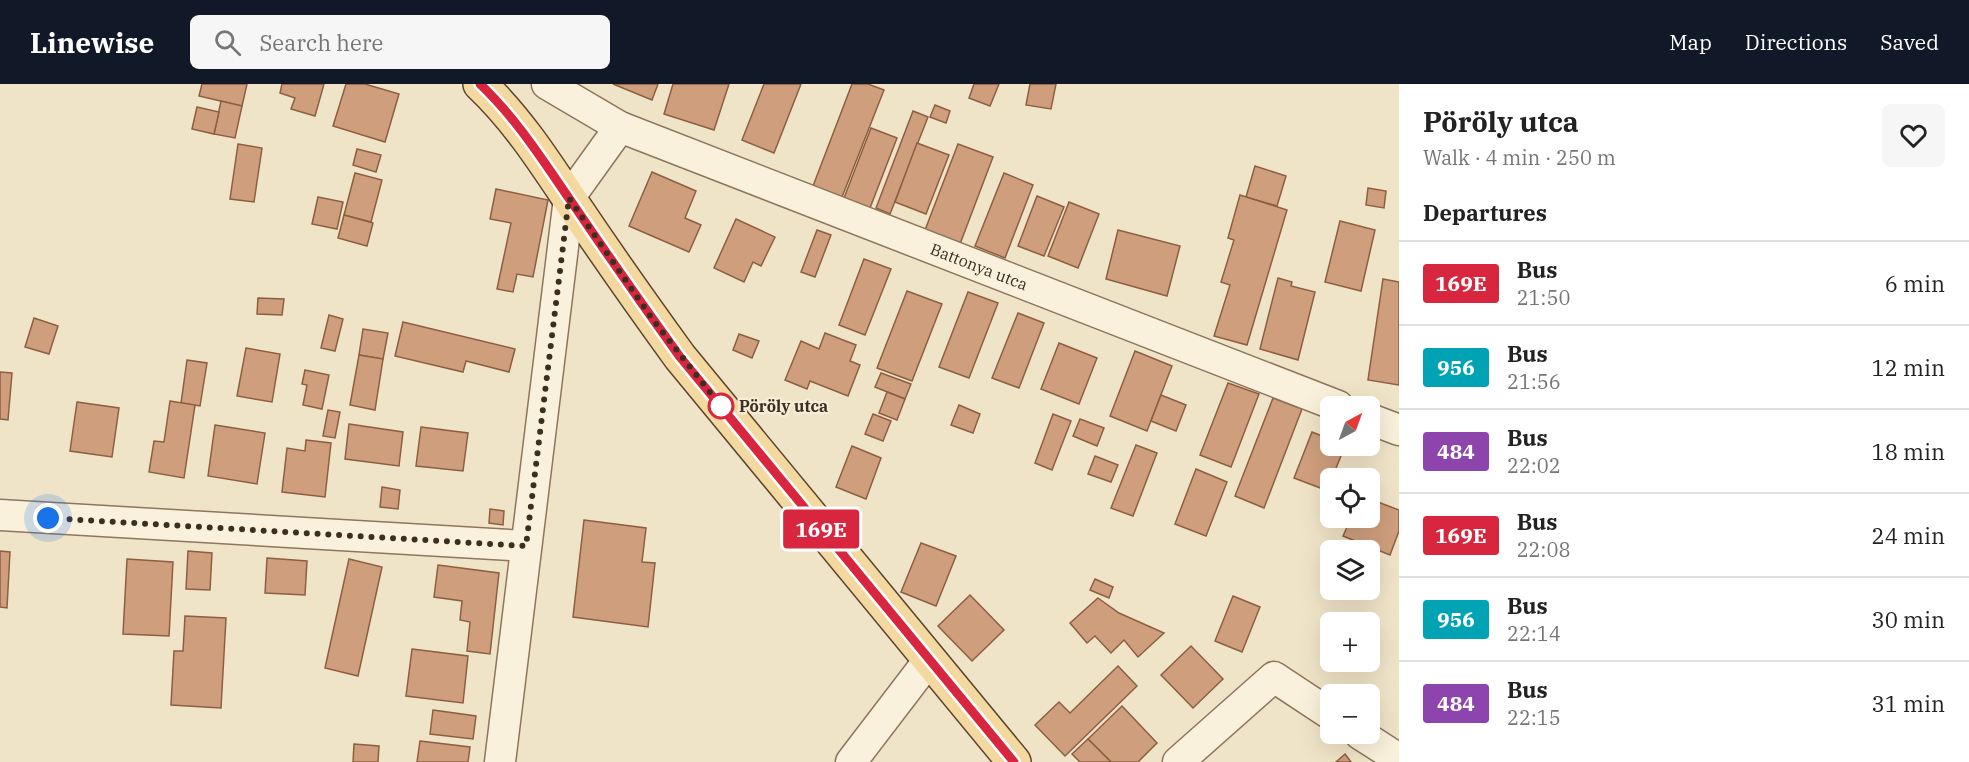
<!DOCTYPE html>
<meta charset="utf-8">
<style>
body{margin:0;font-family:"IBM Plex Serif",serif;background:#f6f6f6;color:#222;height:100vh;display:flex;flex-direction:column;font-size:22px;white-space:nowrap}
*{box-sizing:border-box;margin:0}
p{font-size:20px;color:#767676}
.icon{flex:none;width:33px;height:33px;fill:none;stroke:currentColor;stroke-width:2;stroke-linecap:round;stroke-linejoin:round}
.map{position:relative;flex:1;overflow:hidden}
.drawer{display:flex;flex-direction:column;background:#fff;width:570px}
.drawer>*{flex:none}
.badge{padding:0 12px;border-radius:4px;font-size:21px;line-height:39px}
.needle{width:39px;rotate:41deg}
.fabs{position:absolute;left:1320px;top:312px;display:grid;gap:12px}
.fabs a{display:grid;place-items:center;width:60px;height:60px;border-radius:9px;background:#fff;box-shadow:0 6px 24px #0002;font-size:30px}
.you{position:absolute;width:30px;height:30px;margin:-15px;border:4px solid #fff;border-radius:50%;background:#1a73e8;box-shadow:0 0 0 9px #1a73e833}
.map>.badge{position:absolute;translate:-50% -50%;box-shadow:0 0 0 3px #fff}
h2{padding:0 24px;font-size:22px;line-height:54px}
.round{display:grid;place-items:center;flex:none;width:63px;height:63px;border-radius:9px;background:#f6f6f6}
.summary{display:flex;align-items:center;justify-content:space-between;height:102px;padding:0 24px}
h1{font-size:28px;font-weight:800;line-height:45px}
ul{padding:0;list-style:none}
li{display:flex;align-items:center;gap:18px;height:84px;padding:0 24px;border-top:2px solid #e0e0e0}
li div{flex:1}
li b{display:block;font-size:22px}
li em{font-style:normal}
li .badge{min-width:66px;font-weight:700;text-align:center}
header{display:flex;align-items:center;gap:36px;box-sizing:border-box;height:84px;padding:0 30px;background:#111827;color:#fff}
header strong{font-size:28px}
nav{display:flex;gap:33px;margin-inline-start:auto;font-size:21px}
.search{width:420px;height:54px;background:#f6f6f6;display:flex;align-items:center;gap:15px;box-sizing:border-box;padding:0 21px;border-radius:9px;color:#767676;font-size:22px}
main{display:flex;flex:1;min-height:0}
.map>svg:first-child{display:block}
.building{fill:#cf9f7d;stroke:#8d5f41;stroke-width:1.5}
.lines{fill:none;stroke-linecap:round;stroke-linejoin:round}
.minor-casing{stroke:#8d765c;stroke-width:33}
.major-casing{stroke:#5b4430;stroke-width:36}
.minor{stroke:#faf1dc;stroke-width:30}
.major{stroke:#f3d9a0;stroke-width:33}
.line-casing{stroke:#fff;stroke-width:14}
.line{stroke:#d7263d;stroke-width:9}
.walk{stroke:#3d2e20;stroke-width:6;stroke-dasharray:0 10.8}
.stop-dot{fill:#fff;stroke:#d7263d;stroke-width:3}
.labels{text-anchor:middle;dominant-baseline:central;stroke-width:4.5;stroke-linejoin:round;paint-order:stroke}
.street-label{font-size:16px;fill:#3d2e20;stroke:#f7eed8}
.stop-label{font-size:16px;font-weight:bold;fill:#3d2e20;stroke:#f7eed8;text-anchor:start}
</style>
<header>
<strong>Linewise</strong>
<div class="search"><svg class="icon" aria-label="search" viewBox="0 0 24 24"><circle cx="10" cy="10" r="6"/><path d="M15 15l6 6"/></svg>Search here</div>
<nav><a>Map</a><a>Directions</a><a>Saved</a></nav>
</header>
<main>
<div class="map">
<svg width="1399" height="678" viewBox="0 0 1399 678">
<rect width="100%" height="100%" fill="#f0e4c8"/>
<g class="building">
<path d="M202 0H247L242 22 199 12Z"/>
<path d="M282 0H324L315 32 291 25 295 14 280 9Z"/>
<path d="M346 0H365L399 10 385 58 333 42Z"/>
<path d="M613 0H658L652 16Z"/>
<path d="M673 0H729L714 46 664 30Z"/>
<path d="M764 0H801L774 69 742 56Z"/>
<path d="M852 0H868L884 6 842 113 813 102Z"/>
<path d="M974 0H999L990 22 969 14Z"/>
<path d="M1030 0H1056L1051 25 1026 21Z"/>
<path d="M221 17 242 22 235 54 214 50Z"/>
<path d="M935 21 950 27 946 39 930 33Z"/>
<path d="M197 23 219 28 214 50 192 45Z"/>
<path d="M913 27 928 33 890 130 876 124Z"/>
<path d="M871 44 897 54 870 124 844 114Z"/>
<path d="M917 59 949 71 926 130 895 118Z"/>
<path d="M238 60 262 64 254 118 230 115Z"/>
<path d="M958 60 993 73 960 160 925 146Z"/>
<path d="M357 65 381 71 376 88 353 81Z"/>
<path d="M1255 82 1286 92 1277 122 1246 113Z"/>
<path d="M652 88 696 107 685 134 701 141 689 168 629 142Z"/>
<path d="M355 89 382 96 371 138 344 131Z"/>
<path d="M1004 89 1033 101 1005 174 975 162Z"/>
<path d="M1368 104 1386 107 1384 124 1366 121Z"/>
<path d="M496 105 548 116 533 193 517 190 513 208 497 205 511 139 490 135Z"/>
<path d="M1240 111 1287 126 1247 261 1214 252 1230 201 1221 198 1234 156 1228 154Z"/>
<path d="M1037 112 1064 123 1044 172 1018 162Z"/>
<path d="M318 113 343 118 337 145 312 140Z"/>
<path d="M1069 118 1099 130 1078 184 1048 172Z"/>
<path d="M344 131 373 139 367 162 338 154Z"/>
<path d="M736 135 775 153 761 182 753 178 744 198 714 184Z"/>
<path d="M1340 137 1375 146 1361 207 1325 198Z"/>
<path d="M817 146 831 151 815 193 801 188Z"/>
<path d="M1118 146 1180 162 1167 212 1106 195Z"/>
<path d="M864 175 891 185 865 251 839 241Z"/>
<path d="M1278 194 1292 198 1291 202 1315 208 1298 276 1260 265Z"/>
<path d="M1383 195 1399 198V301L1368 296Z"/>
<path d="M907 207 942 220 912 297 877 284Z"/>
<path d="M968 208 998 219 969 294 939 283Z"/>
<path d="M258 214 284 215 282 231 257 230Z"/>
<path d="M1018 229 1044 239 1019 304 992 294Z"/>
<path d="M329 231 343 235 335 267 321 264Z"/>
<path d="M34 234 58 242 49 270 25 263Z"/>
<path d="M403 238 515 265 509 288 466 277 463 288 395 272Z"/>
<path d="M363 245 388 249 383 275 359 271Z"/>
<path d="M825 249 856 261 850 277 860 281 848 312 810 297 807 305 785 296 801 257 819 265Z"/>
<path d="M739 250 759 257 752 274 733 266Z"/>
<path d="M1059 259 1097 274 1079 320 1041 305Z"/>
<path d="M246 264 280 270 272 318 237 312Z"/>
<path d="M1135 267 1172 282 1147 347 1110 332Z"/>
<path d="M359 271 383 275 375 326 350 321Z"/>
<path d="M187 276 207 279 200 322 181 319Z"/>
<path d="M305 286 329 291 322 325 303 321 307 301 302 300Z"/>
<path d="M0 288 12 289 8 336 0 335Z"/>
<path d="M881 289 911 300 905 315 875 303Z"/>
<path d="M1228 299 1259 310 1231 383 1200 371Z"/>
<path d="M887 308 905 315 897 336 879 329Z"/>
<path d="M1161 311 1186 321 1176 347 1151 337Z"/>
<path d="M1273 314 1302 325 1264 424 1235 412Z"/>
<path d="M170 317 195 321 184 394 149 388 154 357 164 358Z"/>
<path d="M77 318 119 324 112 373 70 367Z"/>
<path d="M959 321 980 330 973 349 951 341Z"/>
<path d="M328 326 340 328 335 354 323 352Z"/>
<path d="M873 330 891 337 883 357 865 350Z"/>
<path d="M1053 330 1071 337 1052 386 1035 379Z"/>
<path d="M1080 335 1104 344 1097 362 1073 352Z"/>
<path d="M349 340 403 348 399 382 345 375Z"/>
<path d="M215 341 265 349 257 400 208 392Z"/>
<path d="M421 343 468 349 463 387 416 382Z"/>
<path d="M1312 348 1330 355V362H1345L1332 394H1330L1328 407 1294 394Z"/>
<path d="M306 356 331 359 325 413 282 408 287 364 305 367Z"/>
<path d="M1136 361 1157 369 1133 432 1111 424Z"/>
<path d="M852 362 881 374 866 415 836 403Z"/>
<path d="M1095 372 1118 381 1111 398 1088 390Z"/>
<path d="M1196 385 1227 398 1206 452 1175 440Z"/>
<path d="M382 403 400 406 398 425 380 423Z"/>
<path d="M1370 415 1399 426V447L1390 471 1343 452 1351 434H1370Z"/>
<path d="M490 425 504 427 503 441 489 439Z"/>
<path d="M584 436 646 444 642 478 655 479 648 543 573 533Z"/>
<path d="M921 459 956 472 936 522 901 508Z"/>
<path d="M0 467 10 468 7 524 0 523Z"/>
<path d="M188 467 212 469 210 506 186 505Z"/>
<path d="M267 474 307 477 305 511 265 509Z"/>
<path d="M127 475 173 478 169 552 123 550Z"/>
<path d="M349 475 382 483 358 592 325 584Z"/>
<path d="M438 481 499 489 490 570 467 567 470 538 460 536 462 517 434 513Z"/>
<path d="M1095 495 1113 503 1109 514 1090 506Z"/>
<path d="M970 511 1004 546 972 577 938 542Z"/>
<path d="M1233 512 1260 523 1242 568 1215 557Z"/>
<path d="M1098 514 1119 529 1164 549 1138 573 1124 556 1111 569 1095 552 1087 559 1070 539Z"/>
<path d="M185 532 226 534 221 624 171 621 174 567H183Z"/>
<path d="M1191 562 1223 595 1193 624 1161 591Z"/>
<path d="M412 565 468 572 463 619 406 612Z"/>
<path d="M1118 582 1137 602 1065 672 1035 641 1059 618 1070 629Z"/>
<path d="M1122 622 1157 659 1138 678H1111L1088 655Z"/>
<path d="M433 626 476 632 473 655 430 650Z"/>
<path d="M1088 655 1111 678H1080L1072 670Z"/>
<path d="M420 657 470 663 468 678H417Z"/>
<path d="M354 660 379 662 378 678H353Z"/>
<path d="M1345 670 1351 678H1336Z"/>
</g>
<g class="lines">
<defs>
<g id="minor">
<path id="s1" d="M547 0 620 43 1338 322"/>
<path d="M1370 335 1399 346"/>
<path d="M0 431 526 462"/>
<path d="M1360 650 1399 675"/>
<path d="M500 678 569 114 620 43"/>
<path d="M851 678 929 576"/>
<path d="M1178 678 1274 593 1330 630"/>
</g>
<path id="major" d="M480 0C517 35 544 77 572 119 607 171 643 222 680 273L1014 678"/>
</defs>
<use href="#minor" class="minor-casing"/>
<use href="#major" class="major-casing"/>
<use href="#minor" class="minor"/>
<use href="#major" class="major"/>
</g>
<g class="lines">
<defs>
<path id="line" d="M480 0C518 36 545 80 575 123 609 173 644 223 680 273L1014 678"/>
</defs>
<use href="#line" class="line-casing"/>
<use href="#line" class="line"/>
<path class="walk" d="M48 434 526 462 569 114 653 236 724 326 721 322"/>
</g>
<circle class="stop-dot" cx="721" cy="322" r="12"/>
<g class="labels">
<g class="street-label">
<text stroke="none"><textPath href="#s1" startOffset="470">Battonya utca</textPath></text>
</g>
<g class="stop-label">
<text x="739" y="322">Pöröly utca</text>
</g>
</g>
</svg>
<div class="fabs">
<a><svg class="needle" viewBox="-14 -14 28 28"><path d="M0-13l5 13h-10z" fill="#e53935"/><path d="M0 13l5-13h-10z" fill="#767676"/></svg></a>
<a><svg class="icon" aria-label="locate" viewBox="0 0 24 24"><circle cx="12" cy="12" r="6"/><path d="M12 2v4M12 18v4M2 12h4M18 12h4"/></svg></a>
<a><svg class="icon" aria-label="layers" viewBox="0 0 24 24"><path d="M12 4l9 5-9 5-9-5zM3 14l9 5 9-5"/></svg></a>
<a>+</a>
<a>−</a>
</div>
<div class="you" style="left:48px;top:434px"></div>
<b class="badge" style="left:821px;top:445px;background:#d7263d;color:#fff">169E</b>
</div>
<section class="drawer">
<div class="summary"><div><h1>Pöröly utca</h1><p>Walk · 4 min · 250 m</p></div><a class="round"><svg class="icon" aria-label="heart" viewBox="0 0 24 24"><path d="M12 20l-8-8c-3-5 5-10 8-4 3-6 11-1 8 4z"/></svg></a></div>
<h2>Departures</h2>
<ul>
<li><span class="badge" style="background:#d7263d;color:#fff">169E</span><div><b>Bus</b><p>21:50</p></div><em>6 min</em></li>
<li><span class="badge" style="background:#00a3b4;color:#fff">956</span><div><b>Bus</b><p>21:56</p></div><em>12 min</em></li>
<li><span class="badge" style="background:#8e44ad;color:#fff">484</span><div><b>Bus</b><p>22:02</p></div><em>18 min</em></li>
<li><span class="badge" style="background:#d7263d;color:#fff">169E</span><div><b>Bus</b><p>22:08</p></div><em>24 min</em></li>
<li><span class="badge" style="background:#00a3b4;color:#fff">956</span><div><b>Bus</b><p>22:14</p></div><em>30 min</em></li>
<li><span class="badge" style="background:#8e44ad;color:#fff">484</span><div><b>Bus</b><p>22:15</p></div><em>31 min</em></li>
</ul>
</section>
</main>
